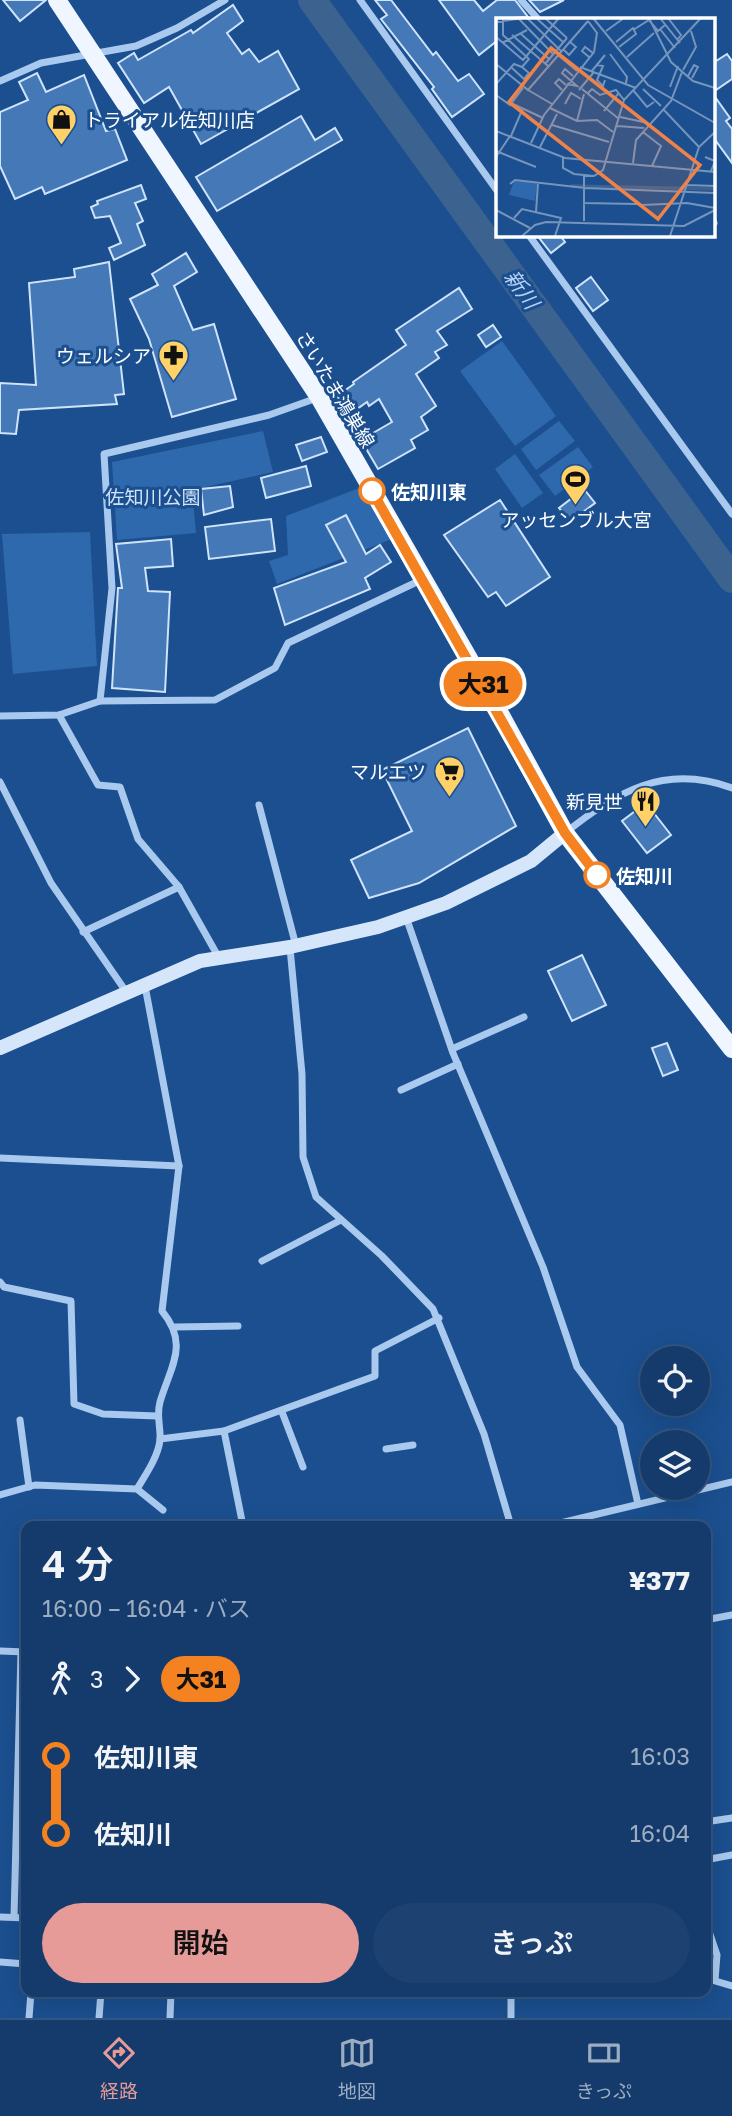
<!DOCTYPE html>
<html lang="ja">
<meta charset="utf-8">
<style>
body{margin:0;font-family:"Golos Text","Noto Sans JP",sans-serif;background:#1d4271;color:#f1f3f6;height:100vh;display:flex;flex-direction:column;font-size:26px;white-space:nowrap}
*{box-sizing:border-box;margin:0}
p{font-size:23px;color:#9dadc1}
.icon{flex:none;width:38px;height:38px;fill:none;stroke:currentColor;stroke-width:2;stroke-linecap:round;stroke-linejoin:round}
.map{position:relative;flex:1;overflow:hidden}
.drawer{position:absolute;left:21px;top:1521px;width:690px;height:476px;display:flex;flex-direction:column;background:#143b6b;border-radius:14px;box-shadow:0 7px 28px #0002,0 0 0 2px #33557e}
.drawer>*{flex:none}
.badge{padding:0 14px;border-radius:23px;font-size:24px;line-height:46px}
.controls{position:absolute;left:640px;top:1346px;display:grid;gap:14px}
.controls a{display:grid;place-items:center;width:70px;height:70px;border-radius:50%;background:#143b6b;box-shadow:0 7px 28px #0002,0 0 0 2px #33557e;font-size:35px}
.map>.badge{position:absolute;translate:-50% -50%;box-shadow:0 0 0 4px #fff}
.legs{display:flex;align-items:center;gap:10px;height:77px;padding:0 21px;font-size:23px}
.legs p{margin-inline-start:auto}
.overview{display:flex;align-items:center;justify-content:space-between;height:119px;padding:0 21px}
h1{font-size:38px;font-weight:600;line-height:52px}
.button{display:flex;gap:14px;margin-top:auto;padding:14px 21px}
.button a{flex:1;height:80px;border-radius:42px;background:#e69b98;color:#111;font-size:28px;font-weight:600;line-height:80px;text-align:center}
.button a+a{background:#1d4271;color:#f1f3f6}
ul{padding:0 21px;list-style:none}
li{display:flex;align-items:center;gap:24px;height:77px;font-size:26px}
li i{display:grid;place-items:center;width:10px;height:100%;margin:0 9px;background:currentColor}
li i::after{content:'';width:18px;height:18px;margin:-9px;border:5px solid;border-radius:50%;background:#143b6b}
li p{margin-inline-start:auto}
li:first-child i{background:linear-gradient(#0000 50%,currentColor 0)}
li:last-child i{background:linear-gradient(currentColor 50%,#0000 0)}
.tabs{display:flex;justify-content:space-around;align-items:center;height:98px;border-top:2px solid #33557e;background:#143b6b;font-size:19px;color:#9dadc1}
.tabs a{display:grid;justify-items:center;gap:4px}
.tabs .on{color:#e69b98}
.map>svg:first-child{display:block}
.green{fill:#2e69ad}
.lines{fill:none;stroke-linecap:round;stroke-linejoin:round}
.river{stroke:#3c6290;stroke-width:28}
.building{fill:#4478b7;stroke:#cfe3fa;stroke-width:2}
.street{stroke:#a9c9ee;stroke-width:7}
.secondary{stroke:#d6e6fa;stroke-width:14}
.primary{stroke:#f0f6ff;stroke-width:18}
.line-1-casing{stroke:#fff;stroke-width:16}
.line-1{stroke:#f58220;stroke-width:10}
.stop-1-dot{fill:#fff;stroke:#f58220;stroke-width:3.5}
.labels{text-anchor:middle;dominant-baseline:central;stroke-width:6;stroke-linejoin:round;paint-order:stroke}
.poi-label{font-size:19px;fill:#fff;stroke:#1b4f8f;text-anchor:end}
.street-label{font-size:19px;fill:#fff;stroke:#1b4f8f}
.stop-label{font-size:19px;font-weight:bold;fill:#fff;stroke:#1b4f8f;text-anchor:start}
.park-label{font-size:19px;fill:#cfe3fa;stroke:#1b4f8f}
.water-label{font-size:21px;font-style:italic;fill:#b5d3f5;stroke:#1b4f8f}
.inset-river{fill:none;stroke:#3c6290;stroke-width:3.5}
.inset-road{fill:none;stroke:#7695bc;stroke-width:2}
.view{fill:#ee8249;fill-opacity:0.15;stroke:#ee8249;stroke-width:3.5}
.inset-edge{fill:none;stroke:#fff;stroke-width:3.5}
</style>
<div class="map">
<svg width="732" height="2018" viewBox="0 0 732 2018">
<rect width="100%" height="100%" fill="#1b4f8f"/>
<g class="green">
<path d="M502 341 556 416 515 446 460 371Z"/>
<path d="M559 421 575 441 536 470 521 449Z"/>
<path d="M263 431 273 472 192 490 196 533 117 540 112 462Z"/>
<path d="M578 447 593 467 555 496 539 475Z"/>
<path d="M515 454 543 493 522 508 495 469Z"/>
<path d="M362 487 392 539 277 584 269 561 288 555 286 516Z"/>
<path d="M90 532 97 666 13 674 2 534Z"/>
</g>
<g class="lines">
<path class="river" d="M312 0 732 579"/>
</g>
<g class="building">
<path d="M3 0H46L20 21Z"/>
<path d="M375 0H391L433 55 436 52 458 81 469 74 484 94 452 117 432 89 434 87 381 19 387 15Z"/>
<path d="M439 0H474L483 11 497 0H515L528 17 498 19V40L479 55Z"/>
<path d="M529 0H564L540 12Z"/>
<path d="M233 5 243 21 227 33 242 54 249 49 259 62 278 51 299 89 201 144 169 87 144 103 118 63 134 53 138 60 191 30 193 33Z"/>
<path d="M727 54 732 61V79L713 92V63Z"/>
<path d="M37 73 46 92 84 75 106 131 115 129 127 160 45 194 42 187 15 199 0 166V112L28 100 19 82Z"/>
<path d="M713 94 730 118 726 121 732 129V163L713 137Z"/>
<path d="M301 116 315 140 335 128 342 140 217 211 196 177Z"/>
<path d="M141 185 146 199 135 203 143 221 137 224 145 245 114 260 109 248 121 243 110 216 95 218 91 207 98 204 97 201Z"/>
<path d="M536 234H559L565 242 551 253Z"/>
<path d="M186 253 197 272 174 286 193 330 214 324 236 399 172 417 149 339 130 299 158 285 152 274Z"/>
<path d="M109 262 124 394 115 395 117 404 19 410 16 434 0 433V383L36 385 29 283 75 277 74 269Z"/>
<path d="M591 277 608 300 593 311 576 288Z"/>
<path d="M459 288 472 309 437 331 447 345 435 352 439 358 416 374 436 406 421 417 428 430 411 440 415 448 378 469 361 440 392 422 379 399 369 406 367 402 350 414 337 396 354 384 353 382 406 345 396 330Z"/>
<path d="M493 325 501 337 486 347 478 335Z"/>
<path d="M321 437 327 452 302 461 296 445Z"/>
<path d="M306 466 311 486 266 498 261 478Z"/>
<path d="M230 486 233 507 204 515 201 489Z"/>
<path d="M584 489 595 503 570 522 559 508Z"/>
<path d="M500 500 550 577 506 606 496 592 488 597 444 535Z"/>
<path d="M346 515 366 554 380 545 391 562 365 578 370 589 285 625 274 588 346 562 326 525Z"/>
<path d="M271 519 275 551 209 559 205 527Z"/>
<path d="M171 539 173 566 145 568 148 591 170 592 165 692 112 688 118 588H122L116 544Z"/>
<path d="M468 728 516 826 419 883 369 898 351 860 412 831 382 770Z"/>
<path d="M646 803 671 835 647 853 622 821Z"/>
<path d="M582 955 606 1005 572 1021 548 971Z"/>
<path d="M667 1043 678 1070 663 1076 652 1048Z"/>
</g>
<g class="lines">
<g class="street">
<path d="M360 0 498 192"/>
<path d="M521 0 538 19"/>
<path d="M0 81 41 63 136 46 177 28 225 0"/>
<path d="M713 221 714 223"/>
<path d="M528 234 732 514"/>
<path d="M100 701 112 588 104 454 269 415 317 398"/>
<path d="M59 715 98 785 120 787 138 839 179 887 219 958"/>
<path d="M0 716 59 715 100 701 215 700 275 668 288 643 421 580"/>
<path d="M0 782 51 883 127 993"/>
<path d="M259 805 296 946"/>
<path d="M565 833C617 792 664 763 732 788"/>
<path d="M406 917 453 1053 543 1267 577 1367 620 1425 638 1504"/>
<path d="M83 932 179 887"/>
<path d="M290 948 302 1074 303 1157 316 1197 382 1256 433 1309 484 1434 511 1526"/>
<path d="M452 1049 524 1017"/>
<path d="M401 1090 458 1064"/>
<path d="M0 1158 179 1166"/>
<path d="M262 1261 341 1220"/>
<path d="M0 1282 4 1287 71 1301 74 1404 103 1414 157 1416"/>
<path d="M175 1327 238 1326"/>
<path d="M282 1412 303 1467"/>
<path d="M20 1420 29 1487"/>
<path d="M224 1431 243 1526"/>
<path d="M160 1439 224 1431 375 1376V1351L439 1318"/>
<path d="M386 1449 413 1445"/>
<path d="M137 1489C146 1474 158 1457 160 1440 161 1427 156 1416 160 1402 170 1367 190 1345 162 1311L179 1166 145 986"/>
<path d="M0 1495 35 1485 137 1489 163 1510"/>
<path d="M548 1526 732 1482"/>
<path d="M705 1620 732 1615"/>
<path d="M0 1651 26 1652"/>
<path d="M705 1822 732 1818"/>
<path d="M705 1860 732 1855"/>
<path d="M0 1917 26 1918"/>
<path d="M14 1917 21 1652"/>
<path d="M705 1920 717 1955 715 1980"/>
<path d="M0 1962 26 1964"/>
<path d="M705 1978 732 1986"/>
<path d="M29 2018 31 1992"/>
<path d="M99 2018 101 1992"/>
<path d="M170 2018 171 1992"/>
<path d="M511 2018V1992"/>
</g>
<path class="secondary" d="M0 1048 200 961 290 947 378 927 446 903 531 861 565 833"/>
<path class="primary" d="M57 0 319 397 492 699 565 833 732 1049"/>
</g>
<g class="lines">
<defs>
<path id="line-1" d="M372 491 565 833 597 875"/>
</defs>
<use href="#line-1" class="line-1-casing"/>
<use href="#line-1" class="line-1"/>
</g>
<defs>
<symbol id="shop-pin" viewBox="-11 -11 22 30"><path d="M0 17L-7.5 6A9.5 9.5 0 1 1 7.5 6Z" fill="#ffd166" stroke="#1b4f8f"/><path d="M-5-2.5h2.3a2.7 3.5 0 0 1 5.4 0H5L5.5 6h-11ZM-1.5-2.5h3a1.5 2.3 0 0 0-3 0Z" fill="#111"/></symbol>
<symbol id="pharmacy-pin" viewBox="-11 -11 22 30"><path d="M0 17L-7.5 6A9.5 9.5 0 1 1 7.5 6Z" fill="#ffd166" stroke="#1b4f8f"/><path d="M-2-6h4v4h4v4h-4v4h-4v-4h-4v-4h4Z" fill="#111"/></symbol>
<symbol id="stadium-pin" viewBox="-11 -11 22 30"><path d="M0 17L-7.5 6A9.5 9.5 0 1 1 7.5 6Z" fill="#ffd166" stroke="#1b4f8f"/><path d="M0-5a6.5 5 0 1 0 0 10a6.5 5 0 1 0 0-10ZM-3.5-1.8h7v3.6h-7Z" fill="#111"/></symbol>
<symbol id="supermarket-pin" viewBox="-11 -11 22 30"><path d="M0 17L-7.5 6A9.5 9.5 0 1 1 7.5 6Z" fill="#ffd166" stroke="#1b4f8f"/><path d="M-6-5.5h2.5l.6 2H6L4.5 2H-2.5L-4.4-4H-6ZM-1.5 3.2a1.3 1.3 0 1 0 .1 0ZM3 3.2a1.3 1.3 0 1 0 .1 0Z" fill="#111"/></symbol>
<symbol id="restaurant-pin" viewBox="-11 -11 22 30"><path d="M0 17L-7.5 6A9.5 9.5 0 1 1 7.5 6Z" fill="#ffd166" stroke="#1b4f8f"/><path d="M-5-6h1v4h1v-4h1v4h1v-4h1v5L-1.5 .5V6h-2V.5L-5-1ZM5-6V6H3V1.5H1.5Q1.5-4 5-6Z" fill="#111"/></symbol>
</defs>
<g fill-rule="evenodd">
<use href="#shop-pin" x="44" y="102" width="35" height="47"/>
<use href="#pharmacy-pin" x="156" y="338" width="35" height="47"/>
<use href="#stadium-pin" x="558" y="462" width="35" height="47"/>
<use href="#supermarket-pin" x="432" y="754" width="35" height="47"/>
<use href="#restaurant-pin" x="628" y="784" width="35" height="47"/>
</g>
<g class="stop-1-dot">
<circle cx="372" cy="491" r="12"/>
<circle cx="597" cy="875" r="12"/>
</g>
<g class="labels">
<g class="poi-label">
<text x="84" y="119" text-anchor="start">トライアル佐知川店</text>
<text x="151" y="355">ウェルシア</text>
<text x="576" y="519" text-anchor="middle">アッセンブル大宮</text>
<text x="426" y="771">マルエツ</text>
<text x="623" y="801">新見世</text>
</g>
<g class="street-label">
<text transform="translate(336 389) rotate(59)">さいたま鴻巣線</text>
</g>
<g class="stop-label">
<text x="391" y="491">佐知川東</text>
<text x="616" y="875">佐知川</text>
</g>
<g class="park-label">
<text x="153" y="496">佐知川公園</text>
</g>
<g class="water-label">
<text transform="translate(522 289) rotate(54)">新川</text>
</g>
</g>
<g transform="translate(496 18)">
<rect width="219" height="219" fill="#1b4f8f"/>
<path d="M18 163 41 165 39 183 13 177Z" fill="#2e69ad"/>
<path class="inset-river" d="M75 168 219 171"/>
<path class="inset-road" d="M22 0 57 36M31 0 65 33M40 0 67 24M49 0 71 20M97 0 152 67 219 105M153 0 175 44 197 63 219 70M164 0 184 25M172 0 185 17 182 21M0 4 29 0M164 11 179 30M137 12 153 2 162 13 169 7M110 13 128 0M25 16 53 41M16 17 52 48M0 19 27 42 63 0M120 24 137 10 140 16 123 29M6 25 31 12M67 31 73 37 80 29 73 23M114 36 131 59 130 65M62 37 81 53M93 39 86 33 89 29 97 35M131 39 158 15M0 46 32 72 92 3M49 46 71 20M101 47 107 48 101 62 107 68 109 62M84 49 140 70M16 50 28 61 33 55 26 49M187 52 200 29 195 13M95 54 109 37M192 58 198 47 202 49 196 60M0 66 18 46 26 49 33 41 7 17V0M71 66 81 68 66 55 69 51 77 58M174 69 182 48M86 71 123 101M147 71 165 88M32 72 56 86M66 72 59 65 63 61 70 67M83 72 98 54M137 72 151 89 158 84M91 76 96 71 104 77 120 72 128 82M0 77 14 87 27 70M17 86 47 100M69 86 75 75 85 81M54 90 81 103 101 102 117 114M167 91 203 129M108 93 122 76M124 99 152 105M81 103 88 76M56 107 113 124M121 108 148 110M0 113 69 140 219 154M147 114 165 128 156 148M15 118 27 90M35 125 48 97 98 34 101 15 92 3M44 129 61 96M0 133 40 149M0 139 14 118M209 139 219 143 215 153M67 140V150L78 156 98 158 107 152 128 82 205 0M137 145 140 122 175 83 186 54M14 166 19 162 89 170 219 175M190 167 219 168M87 185 141 186M146 187 191 185 219 190M0 192 34 210M40 194 42 165M18 200 26 191 65 200 59 218M88 203V157M26 218 39 207 50 204 188 208 219 192M174 218 203 129 219 114"/>
<path class="view" d="M55 30 204 147 162 201 13 84Z"/>
<rect width="219" height="219" class="inset-edge"/>
</g>
</svg>
<div class="controls">
<a><svg class="icon" aria-label="locate" viewBox="0 0 24 24"><circle cx="12" cy="12" r="6"/><path d="M12 2v4M12 18v4M2 12h4M18 12h4"/></svg></a>
<a><svg class="icon" aria-label="layers" viewBox="0 0 24 24"><path d="M12 4l9 5-9 5-9-5zM3 14l9 5 9-5"/></svg></a>
</div>
<b class="badge" style="left:483px;top:684px;background:#f58220;color:#111">大31</b>
<section class="drawer">
<div class="overview"><div><h1>4 分</h1><p>16:00 – 16:04 · バス</p></div><b>¥377</b></div>
<div class="legs"><svg class="icon" aria-label="walk" viewBox="0 0 24 24"><circle cx="13" cy="4" r="2"/><path d="M13 8l-2 6 4 7M11 14l-3 7M7 12l3-4h3l4 4"/></svg>3<svg class="icon" aria-label="forward" viewBox="0 0 24 24"><path d="M9 5l7 7-7 7"/></svg><b class="badge" style="background:#f58220;color:#111">大31</b></div>
<ul>
<li><i style="color:#f58220"></i><b>佐知川東</b><p>16:03</p></li>
<li><i style="color:#f58220"></i><b>佐知川</b><p>16:04</p></li>
</ul>
<div class="button"><a>開始</a><a>きっぷ</a></div>
</section>
</div>
<nav class="tabs">
<a class="on"><svg class="icon" aria-label="directions" viewBox="0 0 24 24"><path d="M12 3l9 9-9 9-9-9zM9 14v-3h6M13 9l2 2-2 2"/></svg>経路</a>
<a><svg class="icon" aria-label="map" viewBox="0 0 24 24"><path d="M3 6l6-2 6 2 6-2v14l-6 2-6-2-6 2zM9 4v14M15 6v14"/></svg>地図</a>
<a><svg class="icon" aria-label="tickets" viewBox="0 0 24 24"><path d="M3 7h18v10H3zM15 7v10"/></svg>きっぷ</a>
</nav>
